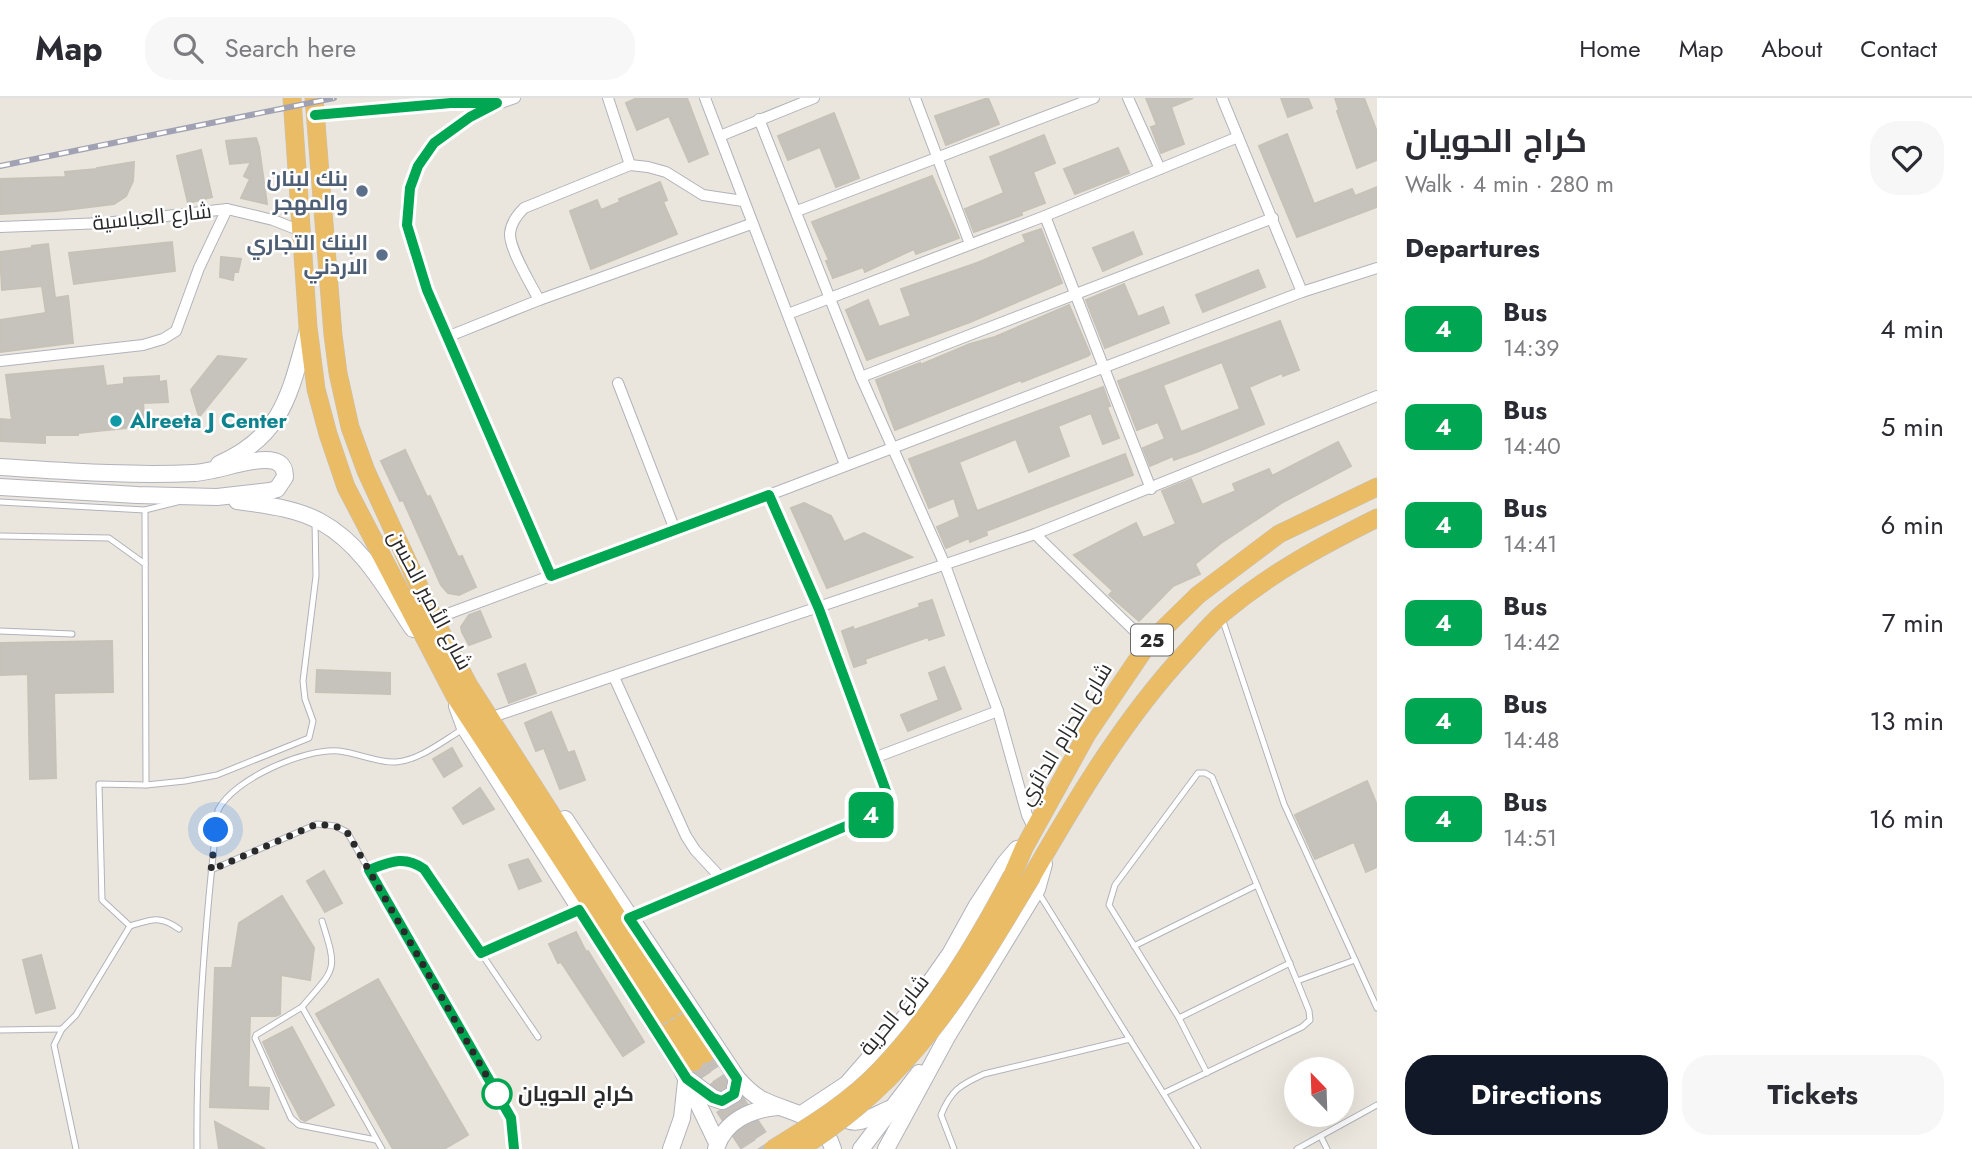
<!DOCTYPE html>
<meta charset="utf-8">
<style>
body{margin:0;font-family:Jost,Cairo,sans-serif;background:#f7f7f7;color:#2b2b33;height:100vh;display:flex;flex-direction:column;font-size:26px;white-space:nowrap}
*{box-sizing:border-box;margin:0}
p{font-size:23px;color:#7c7c81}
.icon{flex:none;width:38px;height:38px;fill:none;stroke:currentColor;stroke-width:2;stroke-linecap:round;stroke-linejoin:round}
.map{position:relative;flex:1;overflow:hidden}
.sheet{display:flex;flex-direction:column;background:#fff;width:595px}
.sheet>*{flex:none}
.badge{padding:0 14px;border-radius:10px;font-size:24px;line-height:46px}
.needle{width:46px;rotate:337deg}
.tools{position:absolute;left:1284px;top:959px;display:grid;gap:14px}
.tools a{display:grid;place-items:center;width:70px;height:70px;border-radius:50%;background:#fff;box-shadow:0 7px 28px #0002;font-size:35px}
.you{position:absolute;width:35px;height:35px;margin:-18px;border:5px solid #fff;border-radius:50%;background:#1a73e8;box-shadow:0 0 0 10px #1a73e833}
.map>.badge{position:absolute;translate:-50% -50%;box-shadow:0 0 0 4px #fff}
h2{padding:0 28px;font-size:26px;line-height:63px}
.round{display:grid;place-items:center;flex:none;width:74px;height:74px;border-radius:28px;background:#f7f7f7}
.headline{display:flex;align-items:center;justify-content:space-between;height:119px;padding:0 28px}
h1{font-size:33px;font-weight:700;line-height:52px}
.cta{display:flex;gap:14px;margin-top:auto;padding:14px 28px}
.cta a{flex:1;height:80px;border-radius:28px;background:#111827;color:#fff;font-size:28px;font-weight:700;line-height:80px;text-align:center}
.cta a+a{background:#f7f7f7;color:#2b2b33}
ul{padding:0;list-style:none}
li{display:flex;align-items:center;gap:21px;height:98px;padding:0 28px}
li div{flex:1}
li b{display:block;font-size:26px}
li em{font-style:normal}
li .badge{min-width:77px;font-weight:700;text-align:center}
header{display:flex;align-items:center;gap:42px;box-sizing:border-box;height:98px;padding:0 35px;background:#fff;border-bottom:2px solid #e1e1e2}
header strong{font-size:33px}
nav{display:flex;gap:38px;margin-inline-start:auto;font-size:24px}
.search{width:490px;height:63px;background:#f7f7f7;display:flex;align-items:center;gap:18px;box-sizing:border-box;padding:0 24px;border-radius:28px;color:#7c7c81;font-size:26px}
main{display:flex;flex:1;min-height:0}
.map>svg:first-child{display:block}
.building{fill:#c6c3bd;stroke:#c6c2b7;stroke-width:2;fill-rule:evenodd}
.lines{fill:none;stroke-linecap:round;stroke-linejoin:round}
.trunk-tunnel{stroke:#c4c0b9;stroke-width:18;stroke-dasharray:18 9;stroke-linecap:butt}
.service-casing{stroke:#b1b3bc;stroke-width:7}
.minor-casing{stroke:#b1b3bc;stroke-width:12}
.secondary-casing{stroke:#b1b3bc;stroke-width:18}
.trunk-casing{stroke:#c3c3c3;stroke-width:19}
.service{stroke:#fff;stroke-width:5}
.minor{stroke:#fff;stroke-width:10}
.secondary{stroke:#fff;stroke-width:16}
.trunk{stroke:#eabc66;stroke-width:18}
.rail-casing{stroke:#a0a2b3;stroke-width:6}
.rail{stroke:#fff;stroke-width:3.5;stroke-dasharray:10;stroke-linecap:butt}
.trunk-bridge-casing{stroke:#c3c3c3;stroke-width:19;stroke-linecap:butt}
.path-bridge{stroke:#c3c3c3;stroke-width:2;stroke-dasharray:5 3.5;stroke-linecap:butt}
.trunk-bridge{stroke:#eabc66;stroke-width:18}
.line-casing{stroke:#fff;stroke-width:16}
.line{stroke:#00a651;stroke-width:10}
.walk{stroke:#2a2a2a;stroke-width:7;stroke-dasharray:0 12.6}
.service-dot{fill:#5c6f8a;stroke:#fff;stroke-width:2.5}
.culture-dot{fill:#0f9aa8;stroke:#fff;stroke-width:2.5}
.stop-dot{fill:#fff;stroke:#00a651;stroke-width:3.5}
.labels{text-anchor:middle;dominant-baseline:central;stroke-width:5;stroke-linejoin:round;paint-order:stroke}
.shield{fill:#fff;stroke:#6a6a6a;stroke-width:2}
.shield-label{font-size:19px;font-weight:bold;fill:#2a2a2a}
.service-label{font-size:21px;font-weight:bold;fill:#4e5e75;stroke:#fff;text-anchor:end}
.street-label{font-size:21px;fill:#2a2a2a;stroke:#fff}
.culture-label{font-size:21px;font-weight:bold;fill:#0d838f;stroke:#fff;text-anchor:start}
.stop-label{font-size:21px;font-weight:bold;fill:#2a2a2a;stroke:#fff;text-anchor:start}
</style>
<header>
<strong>Map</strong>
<div class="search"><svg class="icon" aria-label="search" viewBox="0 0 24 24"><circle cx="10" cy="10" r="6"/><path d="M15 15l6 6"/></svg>Search here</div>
<nav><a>Home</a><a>Map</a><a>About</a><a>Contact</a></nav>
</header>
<main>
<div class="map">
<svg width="1377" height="1051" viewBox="0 0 1377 1051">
<rect width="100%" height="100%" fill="#ebe6dd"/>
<g class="building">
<path d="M637 0H687L708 56 689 64 669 18 637 32 626 5Z"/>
<path d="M988 0 999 26 946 47 935 18Z"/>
<path d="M1146 0H1193L1171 9 1184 46 1161 55 1151 29 1157 27Z"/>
<path d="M1281 0H1308L1312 10 1288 19Z"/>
<path d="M1335 0H1364L1377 34V62L1357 70 1337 13 1339 12Z"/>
<path d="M834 15 859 80 836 89 820 49 788 62 778 38Z"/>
<path d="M1287 36 1314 106 1352 91 1355 98 1377 89V109L1297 139 1259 48Z"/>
<path d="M1044 37 1055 65 1033 74 1045 105 1021 114 1022 117 974 134 965 111 1004 95 990 59Z"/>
<path d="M256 40 259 49 267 106 241 100 250 81 244 78 251 64 230 66 226 43Z"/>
<path d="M1118 50 1129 75 1075 96 1064 71Z"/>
<path d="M201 52 212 99 188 105 177 58Z"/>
<path d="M134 64 133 83 126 98 114 106 57 113 0 116V81L66 79 65 74 97 71V70Z"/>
<path d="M932 78 959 140 916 156 914 151 865 174 863 169 833 180 826 163 829 162 812 124Z"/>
<path d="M660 84 667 102 663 104 677 136 591 171 570 113 597 102 601 112 620 104 619 101Z"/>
<path d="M1041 131 1062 185 970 224 867 262 846 212 868 202 879 229 911 218 901 191 977 165 1026 144 1023 137Z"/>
<path d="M1133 134 1142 156 1103 173 1093 150Z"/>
<path d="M172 144 175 173 74 186 69 155Z"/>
<path d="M48 146 55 200 68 198 73 245 0 254V222L46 215 42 188 2 192 0 154 32 150V148Z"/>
<path d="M221 159 241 161 238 174H234L233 182 220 179Z"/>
<path d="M1258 172 1265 189 1203 214 1196 197Z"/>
<path d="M1124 186 1138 219 1163 209 1169 225 1105 250 1086 202Z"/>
<path d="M1069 207 1090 256 1088 258 1022 284 1021 282 895 332 876 282 920 265V267L970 246 995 239Z"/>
<path d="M1280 223 1299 272 1283 278 1282 275 1249 289 1264 326 1199 353 1174 362 1173 358 1150 368 1143 350 1165 341 1158 324 1137 332 1118 283ZM1222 264 1240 311 1181 334 1163 287Z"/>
<path d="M218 258 246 261 199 319 191 292Z"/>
<path d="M103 268 106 288 124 286V280L159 278V284L166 283 168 304 143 305 145 328 78 335V337H45V345L0 343V321L12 322 6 277Z"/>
<path d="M1103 289 1110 308 1107 309 1119 340 1103 346 1091 315 1058 328 1069 358 1029 374 1016 341 959 364 977 413 1125 356 1133 377 986 433 987 437 970 444 969 440 946 450 937 429 960 419 954 400 929 410 909 361Z"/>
<path d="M1338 344 1351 368 1283 404 1221 445 1195 466 1200 476 1173 488 1139 523 1109 497 1113 493 1074 457 1136 425 1143 440 1176 426 1162 393 1191 381 1202 407 1236 393 1233 386 1269 371 1272 378Z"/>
<path d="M405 352 427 399 430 398 458 459 462 458 476 489 459 497 448 495 441 487 403 402 400 403 381 363Z"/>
<path d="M804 405 831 418 844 444 864 435 912 459 827 490 791 410Z"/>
<path d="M932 502 944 537 929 542 928 539 865 561 866 565 854 569 842 533 853 529 854 532 920 509 919 506Z"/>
<path d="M480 513 491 539 469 547 462 534 461 529 469 517Z"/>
<path d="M112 543 113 594 54 595 56 680 30 681 28 576 0 577V545Z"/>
<path d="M525 566 536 595 509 605 498 576Z"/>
<path d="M944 569 961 611 908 633 901 617 939 602 929 575Z"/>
<path d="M317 572 390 575V596L316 594Z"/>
<path d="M551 614 568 655 574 653 585 682 560 691 544 650 536 653 525 625Z"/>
<path d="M452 650 462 668 444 679 433 661Z"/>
<path d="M1367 683 1377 707V769L1366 774 1354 744 1315 761 1295 717Z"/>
<path d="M480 690 494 711 463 726 453 710Z"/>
<path d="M528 761 541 783 519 791 509 767Z"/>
<path d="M324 773 342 805 325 814 307 783Z"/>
<path d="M282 798 314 850 310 882 281 877 280 916 276 918H250L248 989 269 990 268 1011 210 1009 215 870H232L239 825Z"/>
<path d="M576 834 586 854 588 853 644 944 623 958 561 864 558 865 549 846Z"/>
<path d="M41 857 55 910 36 915 23 862Z"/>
<path d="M378 881 468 1037 444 1051H393L316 916Z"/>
<path d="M292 929 334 1007 305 1023 301 1021 281 984 263 944Z"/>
<path d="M215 1024 265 1051H219Z"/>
</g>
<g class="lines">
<g class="trunk-tunnel">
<path d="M705 956 767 1051"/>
<path d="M694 964 751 1051"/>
</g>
<defs>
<g id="service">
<path d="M0 404 145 412 181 403"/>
<path d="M145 412 146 687"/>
<path d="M0 438 109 440 145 466"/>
<path d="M1222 520 1284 706 1377 910"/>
<path d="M0 533 72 536"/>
<path d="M211 772 317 726 335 728 347 734 511 1019 514 1051"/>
<path d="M369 772C390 764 404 757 424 771L538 939"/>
<path d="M1038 794 1198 1051"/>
<path d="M322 823C338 874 336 869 302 909L382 1051"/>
<path d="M130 828 102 802 99 686 146 687 185 683 217 677 309 640 313 623 305 601 303 583 316 478 315 423"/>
<path d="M1134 848 1257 787"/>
<path d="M481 855 579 812"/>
<path d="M1297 883 1355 862"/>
<path d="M302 909 256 937 255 940 291 1020 299 1027 376 1042"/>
<path d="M1179 920 1290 865"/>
<path d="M62 931 54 947 76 1051"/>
<path d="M0 932 62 931 76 917 130 828C152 821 160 817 179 831"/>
<path d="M1164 995 1302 929 1310 922 1309 913 1297 883 1212 679 1205 675H1198L1115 787 1109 807 1179 920 1207 975"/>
<path d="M1321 1039 1327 1051"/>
<path d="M197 1051C196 937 205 825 218 712 234 681 304 650 339 653 358 655 377 665 396 664 420 662 443 643 463 631"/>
<path d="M954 1051 941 1017C951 992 960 987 984 976L1130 941"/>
<path d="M1297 1051 1377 1007"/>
</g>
<g id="minor">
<path d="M515 0C465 16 414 47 407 104 401 150 447 240 466 283 495 348 523 413 551 478"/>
<path d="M705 0 845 367"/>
<path d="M915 0 970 146"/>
<path d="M1128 0 1160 71"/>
<path d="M1222 0 1302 194"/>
<path d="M315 17 451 5H494"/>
<path d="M759 21 861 279 945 467 998 613 1027 717 1034 731"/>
<path d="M720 38 814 0"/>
<path d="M630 67 648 69 666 74 703 97 743 103"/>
<path d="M797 113 1094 0"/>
<path d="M1045 118 1151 391"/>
<path d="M0 129 105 125 227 111 273 122 301 133"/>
<path d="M539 202C531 186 509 151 510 135 511 125 517 117 524 110L630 67 608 0"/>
<path d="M788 216 1045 118 1238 39"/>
<path d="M447 239 539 202 751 126"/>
<path d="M0 263 143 247 163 241 176 233 199 170 227 111"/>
<path d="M861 279 1273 120"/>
<path d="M618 285 675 432"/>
<path d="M1035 436 1148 546"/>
<path d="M434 521 769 397 1302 194 1377 170"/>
<path d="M614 579 686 738 695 752 721 780"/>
<path d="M498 617 1035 436 1377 298"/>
<path d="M874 660 998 613"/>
<path d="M629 820 884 712 890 707 848 586 819 511 769 397"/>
</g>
<g id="secondary">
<path d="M219 366C285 337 290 293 308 231"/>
<path d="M0 369C65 373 129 378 194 375 216 374 255 358 274 363 282 365 285 371 285 379L277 391 270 393 217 399 137 397 0 389"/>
<path d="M237 403C265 407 296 410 321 424 363 447 387 493 413 531"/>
<path d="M457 608 465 630 681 970 717 1045"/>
<path d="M565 721 737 980C745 989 753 997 763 1002 791 1016 822 1015 833 1051"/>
<path d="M689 982 713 1000 722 1003 734 996 737 980"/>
<path d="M837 1011C849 1035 871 1019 889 1011"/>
<path d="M803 1015 847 986 907 917 950 856 976 809 1005 765 1017 751 1024 750"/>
<path d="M671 1051 682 1020 686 983"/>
<path d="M716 1051C724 1023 751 1011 778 1009"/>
<path d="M861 1051 919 975"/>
<path d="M886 1051 948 937 1037 791 1044 766"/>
</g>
<g id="trunk">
<path d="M292 0 308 229 316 291 328 336 346 389 455 598 694 964"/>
<path d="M314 0 333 237 338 275 350 329 366 373 434 521 468 586 705 956"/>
<path d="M1012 778 1024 750 1087 636 1148 546 1198 497 1279 436 1377 389"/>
<path d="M1032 778C1077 700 1124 621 1186 554 1198 541 1209 527 1223 515 1272 474 1321 448 1377 420"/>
</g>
</defs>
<use href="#service" class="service-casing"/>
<use href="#minor" class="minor-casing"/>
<use href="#secondary" class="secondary-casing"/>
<use href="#trunk" class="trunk-casing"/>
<use href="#service" class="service"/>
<use href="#minor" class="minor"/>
<use href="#secondary" class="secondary"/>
<use href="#trunk" class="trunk"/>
<defs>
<path id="rail" d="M0 68 334 0"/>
</defs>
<use href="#rail" class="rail-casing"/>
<use href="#rail" class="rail"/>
<defs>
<g id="trunk-bridge">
<path d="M773 1051C810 1028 850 1004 880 972 935 914 975 848 1012 778"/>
<path d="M799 1051C912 982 966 888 1032 778"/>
</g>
</defs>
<use href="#trunk-bridge" class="trunk-bridge-casing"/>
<path class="path-bridge" d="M656 931 690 910"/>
<use href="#trunk-bridge" class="trunk-bridge"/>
</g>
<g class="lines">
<defs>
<path id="line" d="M315 17 451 5H497L470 19 434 45 418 68 410 90 407 127 427 192 551 478 769 397 819 511 889 701 890 707 884 712 629 820 737 981 734 996 722 1003 713 1000 687 981 579 812 481 855 424 771C404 757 390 764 369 772L511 1020 514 1051"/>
</defs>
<use href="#line" class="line-casing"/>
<use href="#line" class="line"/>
<path class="walk" d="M216 732 211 772 317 726 335 728 347 734 497 996"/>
</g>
<g class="service-dot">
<circle cx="362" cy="93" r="7"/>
<circle cx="382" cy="157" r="7"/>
</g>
<circle class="culture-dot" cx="116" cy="323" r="7"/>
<circle class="stop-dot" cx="497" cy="996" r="14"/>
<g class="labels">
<rect class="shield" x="1131" y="526.5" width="42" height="31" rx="5"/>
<g class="shield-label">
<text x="1152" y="542">25</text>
</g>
<g class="service-label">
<text x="348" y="81">بنك لبنان<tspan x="348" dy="24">والمهجر</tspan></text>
<text x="368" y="145">البنك التجاري<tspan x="368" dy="24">الاردني</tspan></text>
</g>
<g class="street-label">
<text transform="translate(152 119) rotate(-6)">شارع العباسية</text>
<text transform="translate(430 502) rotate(62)">شارع الأمير الحسن</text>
<text transform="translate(1065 636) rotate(-59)">شارع الحزام الدائري</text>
<text transform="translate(894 917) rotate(-51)">شارع الحرية</text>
</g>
<g class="culture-label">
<text x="130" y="323">Alreeta J Center</text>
</g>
<g class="stop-label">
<text x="518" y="996">كراج الحويان</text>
</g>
</g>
</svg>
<div class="tools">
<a><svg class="needle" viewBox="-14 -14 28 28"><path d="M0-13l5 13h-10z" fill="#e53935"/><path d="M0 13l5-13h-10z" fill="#7c7c81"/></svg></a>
</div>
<div class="you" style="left:216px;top:732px"></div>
<b class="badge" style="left:871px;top:717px;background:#00a651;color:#fff">4</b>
</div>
<section class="sheet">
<div class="headline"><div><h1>كراج الحويان</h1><p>Walk · 4 min · 280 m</p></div><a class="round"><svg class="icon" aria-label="heart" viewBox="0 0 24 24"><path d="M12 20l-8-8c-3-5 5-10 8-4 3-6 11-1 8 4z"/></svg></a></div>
<h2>Departures</h2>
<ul>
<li><span class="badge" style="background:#00a651;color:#fff">4</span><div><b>Bus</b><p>14:39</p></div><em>4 min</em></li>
<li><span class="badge" style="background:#00a651;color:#fff">4</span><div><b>Bus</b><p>14:40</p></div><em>5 min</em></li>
<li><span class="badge" style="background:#00a651;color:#fff">4</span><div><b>Bus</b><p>14:41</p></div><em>6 min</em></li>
<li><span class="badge" style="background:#00a651;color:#fff">4</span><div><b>Bus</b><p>14:42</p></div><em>7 min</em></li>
<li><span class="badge" style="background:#00a651;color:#fff">4</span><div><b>Bus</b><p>14:48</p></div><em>13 min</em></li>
<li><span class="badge" style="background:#00a651;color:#fff">4</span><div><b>Bus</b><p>14:51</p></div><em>16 min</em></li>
</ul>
<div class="cta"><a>Directions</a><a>Tickets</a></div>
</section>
</main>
